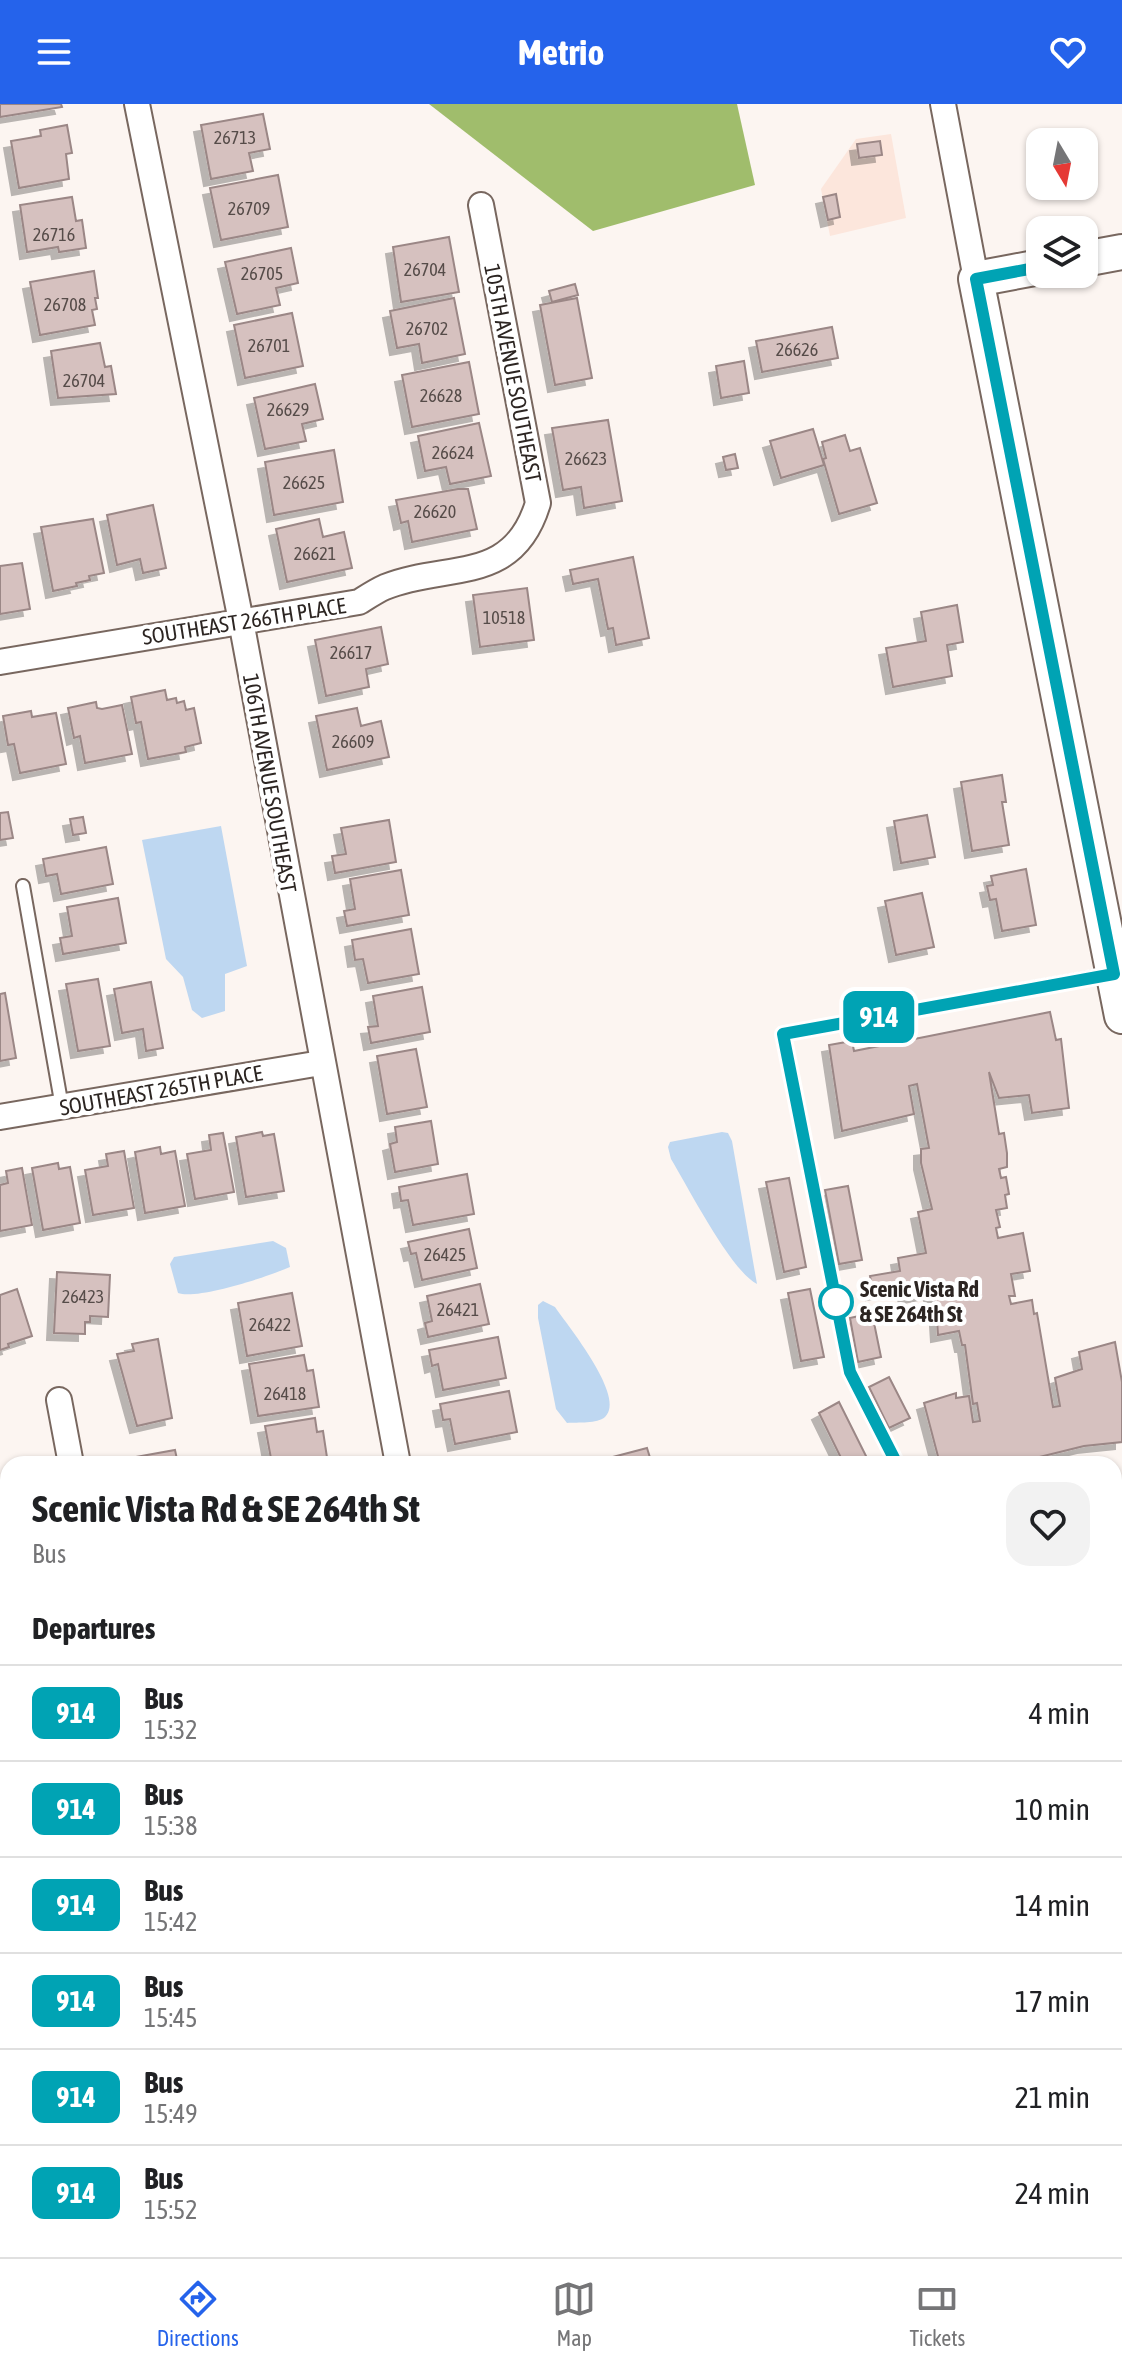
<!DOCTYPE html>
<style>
body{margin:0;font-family:"Asap Condensed",sans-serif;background:#f2f2f2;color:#202124;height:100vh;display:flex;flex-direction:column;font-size:30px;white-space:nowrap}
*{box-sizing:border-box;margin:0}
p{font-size:26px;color:#757577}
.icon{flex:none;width:44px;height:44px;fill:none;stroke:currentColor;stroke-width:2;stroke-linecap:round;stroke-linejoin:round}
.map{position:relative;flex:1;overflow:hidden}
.details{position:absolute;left:0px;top:1352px;width:1122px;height:802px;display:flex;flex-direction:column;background:#fff;border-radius:24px 24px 0 0;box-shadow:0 2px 6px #0004}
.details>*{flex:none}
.badge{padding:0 16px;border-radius:12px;font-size:28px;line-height:52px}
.needle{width:52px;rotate:170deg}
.buttons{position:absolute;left:1026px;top:24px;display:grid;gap:16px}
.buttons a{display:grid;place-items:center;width:72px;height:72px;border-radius:16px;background:#fff;box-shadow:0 2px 6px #0004;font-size:40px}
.map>.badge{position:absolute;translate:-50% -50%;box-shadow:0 0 0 4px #fff}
h2{padding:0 32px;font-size:30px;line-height:72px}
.round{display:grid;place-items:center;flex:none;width:84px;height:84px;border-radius:24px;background:#f2f2f2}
.overview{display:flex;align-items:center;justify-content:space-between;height:136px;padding:0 32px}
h1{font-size:38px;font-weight:700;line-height:60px}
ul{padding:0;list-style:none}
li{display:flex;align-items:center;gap:24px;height:96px;padding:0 32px;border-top:2px solid #e0e0e0}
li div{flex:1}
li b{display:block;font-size:30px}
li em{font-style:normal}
li .badge{min-width:88px;font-weight:700;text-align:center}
header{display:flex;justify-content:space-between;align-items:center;height:104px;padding:0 32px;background:#2563eb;color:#fff;font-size:36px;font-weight:700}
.dock{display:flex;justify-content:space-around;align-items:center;height:112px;border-top:2px solid #e0e0e0;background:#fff;font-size:22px;color:#757577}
.dock a{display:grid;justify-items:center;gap:4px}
.dock .selected{color:#2563eb}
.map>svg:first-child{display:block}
.built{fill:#fce6dc}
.forest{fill:#a0bd6c}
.water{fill:#bed7f1}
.building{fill:#d6c1bf;stroke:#9b8786;stroke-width:2;filter:url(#shadow)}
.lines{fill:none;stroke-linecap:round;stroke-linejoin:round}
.lane-casing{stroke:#78675f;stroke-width:16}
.street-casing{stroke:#78675f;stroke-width:28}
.secondary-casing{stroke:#78675f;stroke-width:38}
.path{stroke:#8a837f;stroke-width:5;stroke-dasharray:4 4;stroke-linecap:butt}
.lane{stroke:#fff;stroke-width:12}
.street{stroke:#fff;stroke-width:24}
.secondary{stroke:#fff;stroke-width:34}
.line-casing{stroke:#fff;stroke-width:18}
.line{stroke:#00a3b4;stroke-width:12}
.stop-dot{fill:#fff;stroke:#00a3b4;stroke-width:4}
.labels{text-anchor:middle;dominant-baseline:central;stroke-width:8;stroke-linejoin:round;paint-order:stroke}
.number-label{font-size:18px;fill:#564c49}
.street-label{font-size:22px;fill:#2c2522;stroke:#fff}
.stop-label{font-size:22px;font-weight:bold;fill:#2c2522;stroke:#fff;text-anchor:start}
</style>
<header><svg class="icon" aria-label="menu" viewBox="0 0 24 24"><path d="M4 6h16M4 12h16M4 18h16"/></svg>Metrio<svg class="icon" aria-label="heart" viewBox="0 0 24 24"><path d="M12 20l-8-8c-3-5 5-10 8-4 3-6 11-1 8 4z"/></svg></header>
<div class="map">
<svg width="1122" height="2153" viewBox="0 0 1122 2153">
<defs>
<filter id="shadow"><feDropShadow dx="-7" dy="7" stdDeviation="0" flood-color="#0004"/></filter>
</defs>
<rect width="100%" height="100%" fill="#fcf5f1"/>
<g class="built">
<path d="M891 30 906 114 830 132 821 85 856 35Z"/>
<path d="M1122 1974V2153H552L550 2146H1114V1975Z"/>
</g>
<g class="forest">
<path d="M429 0H737L755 81 593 127Z"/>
<path d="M0 1459 8 1460V1548L0 1550Z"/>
</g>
<g class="water">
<path d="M221 722 247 862 225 870V907L202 914 192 906 183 873 166 855 142 736Z"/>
<path d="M722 1028 728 1029 732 1037 757 1180C731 1167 688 1083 671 1055L668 1043 670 1038Z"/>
<path d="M273 1137 286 1144 290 1163C270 1172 197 1196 178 1189L170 1160 174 1153Z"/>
<path d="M543 1197 555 1203C568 1222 627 1294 605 1313 597 1320 578 1318 567 1319L556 1305 538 1214V1201Z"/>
<path d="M1122 1841V1963L1114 1965V1842Z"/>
</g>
<g class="building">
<path d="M0 0H61L62 3 0 13Z"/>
<path d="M263 10 270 45 249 49 253 67 211 75 201 21Z"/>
<path d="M67 21 72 49 66 50 69 75 19 84 11 37 41 32 40 26Z"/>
<path d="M880 37 882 51 859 54 857 40Z"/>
<path d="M278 71 288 123 221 136 210 84Z"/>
<path d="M836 90 840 113 828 116 823 93Z"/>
<path d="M72 93 76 117 82 116 86 144 59 148 58 143 27 148 20 101Z"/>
<path d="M449 133 459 188 401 198 393 143Z"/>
<path d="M291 144 298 179 276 184 280 201 237 210 225 158Z"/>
<path d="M94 167 98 194H95L97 205 92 206 95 221 40 231 30 178Z"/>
<path d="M575 180 578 191 552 198 549 187Z"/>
<path d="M454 194 465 250 422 259 419 240 397 244 390 207Z"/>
<path d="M577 194 592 274 555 281 540 201Z"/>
<path d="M292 209 303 262 245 274 234 221Z"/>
<path d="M832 223 838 254 762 268 756 237Z"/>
<path d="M100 239 105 263 111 262 116 290 58 294 51 247Z"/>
<path d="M744 257 749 289 721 294 716 262Z"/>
<path d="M469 258 479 310 412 323 402 271Z"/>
<path d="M315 280 323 315 302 320 306 337 265 345 254 294Z"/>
<path d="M608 316 622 397 584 404 581 383 563 386 552 324Z"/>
<path d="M479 319 491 372 450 380 446 363 425 367 418 332Z"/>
<path d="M813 325 824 361 781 374 770 337Z"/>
<path d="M845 331 850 347 860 344 877 399 839 410 823 355 826 354 822 338Z"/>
<path d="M334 346 343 398 274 411 265 358Z"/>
<path d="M735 350 738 364 726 366 723 353Z"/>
<path d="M458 385H468L477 425 412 438 408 417 401 419 396 396Z"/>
<path d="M153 401 166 464 143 469 140 455 117 461 107 411Z"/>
<path d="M93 415 104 469 89 472 90 476 76 479 77 482 53 487 41 423Z"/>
<path d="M319 415 323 433 344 428 352 464 287 478 276 425Z"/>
<path d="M633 453 649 534 616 541 613 524 608 525 598 475 573 480 570 466Z"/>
<path d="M22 459 30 505 0 510V462Z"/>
<path d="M527 484 534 536 480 543 473 491Z"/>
<path d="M957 501 963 538 947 541 952 572 893 583 886 544 926 537 921 508Z"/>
<path d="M381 523 388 560 366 565 369 583 326 592 315 536Z"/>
<path d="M165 586 167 596 176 594 177 599 184 597 186 606 194 604 201 639 185 643 186 648 148 655 141 618 136 619 131 593Z"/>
<path d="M96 598 97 604 102 605 122 601 132 650 85 659 80 632 74 634 68 604Z"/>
<path d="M357 604 361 622 381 617 389 653 327 666 316 612Z"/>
<path d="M31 607 32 613 56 609 66 660 20 669 14 640 8 641 3 612Z"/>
<path d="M1002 671 1006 698H1002L1009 741 972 747 961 678Z"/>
<path d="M8 708 13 734 0 736V709Z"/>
<path d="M927 711 935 753 901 759 894 717Z"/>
<path d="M83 713 86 729 73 731 70 715Z"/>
<path d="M389 716 396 758 335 769 332 752 346 750 341 724Z"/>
<path d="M106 743 113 780 61 790 57 770 46 772 43 755Z"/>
<path d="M1026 765 1036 821 1002 827 996 795 990 796 987 782 993 781 991 772Z"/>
<path d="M401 766 409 811 347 822 344 807 355 805 350 775Z"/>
<path d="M922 789 934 843 896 851 885 797Z"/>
<path d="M118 794 126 839 63 850 60 834 72 832 67 803Z"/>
<path d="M411 825 419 870 368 879 363 855 355 856 352 836Z"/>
<path d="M98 875 110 942 78 947 66 880Z"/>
<path d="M151 878 163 944 146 947 143 925 122 929 114 885Z"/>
<path d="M422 883 430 928 371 939 368 923 378 922 373 892Z"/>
<path d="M5 889 16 954 0 957V890Z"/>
<path d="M1050 908 1056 936 1061 935 1069 1004 1032 1009 1029 991 999 994 989 968 999 1030 1004 1029 1007 1049V1063L999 1065 1001 1074 1006 1073 1009 1090 1005 1091 1007 1104 996 1106 1000 1123 996 1124 998 1134 1023 1129 1030 1167 1011 1170 1015 1192H1009L1011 1200 1032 1196 1034 1210 1037 1209 1053 1303 1060 1302 1055 1274 1082 1265 1079 1248 1115 1238 1122 1278V1338L1084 1342 1011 1360H940L924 1299 956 1289V1294L969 1292 973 1318 980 1317 977 1299 973 1300 965 1241H962L959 1227 938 1231 936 1199 930 1188 906 1193 904 1184 873 1189 870 1172 900 1167 898 1154 926 1149 918 1108 932 1105 921 1059V1045L929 1044 917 980 909 982 914 1010 842 1027 829 941 852 937 854 947Z"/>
<path d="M416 945 427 1003 387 1010 377 952Z"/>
<path d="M431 1017 438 1060 395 1068 390 1040 397 1038 395 1023Z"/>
<path d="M262 1028 263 1032 274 1030 284 1087 246 1093 236 1033Z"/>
<path d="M223 1029 234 1088 195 1095 187 1050 211 1046 209 1031Z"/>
<path d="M160 1043 161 1050 175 1047 185 1102 145 1109 135 1048Z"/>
<path d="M124 1047 134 1104 93 1111 85 1066 108 1062 106 1050Z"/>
<path d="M58 1059 59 1065 70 1063 80 1119 43 1126 32 1064Z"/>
<path d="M22 1064 32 1121 0 1127V1081L8 1079 6 1067Z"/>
<path d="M467 1070 474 1110 413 1121 408 1096 401 1097 399 1083Z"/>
<path d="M789 1074 806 1163 784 1168 766 1078Z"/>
<path d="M848 1082 862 1156 839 1160 825 1086Z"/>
<path d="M469 1125 477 1164 422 1176 416 1149 411 1150 408 1138Z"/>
<path d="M57 1168 110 1171 108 1213 90 1212V1218H85V1230L54 1229Z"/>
<path d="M480 1180 489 1220 428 1233 425 1219 432 1217 427 1192Z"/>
<path d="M17 1185 32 1232 8 1240 9 1243 0 1246V1191Z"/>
<path d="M810 1185 824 1253 801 1257 788 1189Z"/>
<path d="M292 1189 302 1242 247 1252 238 1199Z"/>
<path d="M872 1209 881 1253 858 1258 850 1214Z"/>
<path d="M498 1233 506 1274 443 1286 438 1260 432 1262 429 1246Z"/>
<path d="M158 1235 172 1314 137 1322 117 1250 134 1247 132 1240Z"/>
<path d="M304 1251 307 1267 313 1266 319 1303 258 1312 249 1260Z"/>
<path d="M889 1273 910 1314 889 1324 869 1283Z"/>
<path d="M509 1287 517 1328 455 1340 450 1315 443 1316 440 1300Z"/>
<path d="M839 1298 870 1360H844L819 1309Z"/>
<path d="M315 1314 317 1328 323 1327 328 1360H272L265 1322Z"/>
<path d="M647 1344 652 1360H611L609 1354Z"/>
<path d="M175 1346 178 1360H120L119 1356Z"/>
<path d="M523 1354H534L535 1360H489Z"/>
<path d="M8 1400V1455L0 1456V1401Z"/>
<path d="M1122 2014V2070L1114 2031V2016Z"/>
<path d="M1122 2107V2153H889L925 2146H1114V2109Z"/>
<path d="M428 2146H478L468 2153H431Z"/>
<path d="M515 2146H543L544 2153H517Z"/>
</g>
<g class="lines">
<defs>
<g id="lane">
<path d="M23 782 62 1003"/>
<path d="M897 1360 850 1268 783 930 1111 870"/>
<path d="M1114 1992 1122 1990"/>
<path d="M679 2153 714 2146"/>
</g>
<g id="street">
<path d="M137 0 241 517 398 1360"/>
<path d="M943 0 976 175"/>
<path d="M0 558 359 498C367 493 376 487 385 483 447 458 513 482 538 399L481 101"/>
<path d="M0 1013 321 959"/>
<path d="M59 1296 71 1360"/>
<path d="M1114 1409 1122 1408"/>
<path d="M0 1590 8 1589"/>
<path d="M503 2146 506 2153"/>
<path d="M174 2153 175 2146"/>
</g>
<g id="secondary">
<path d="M1084 155 1122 148"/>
<path d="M1040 163 976 175 1122 912"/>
</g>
</defs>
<use href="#lane" class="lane-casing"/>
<use href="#street" class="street-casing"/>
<use href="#secondary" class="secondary-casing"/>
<g class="path">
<path d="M311 2146 341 2153"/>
<path d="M361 2153 362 2146"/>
</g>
<use href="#lane" class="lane"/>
<use href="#street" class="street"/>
<use href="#secondary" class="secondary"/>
</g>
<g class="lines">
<defs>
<path id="line" d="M897 1360 850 1268 783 930 1114 870 976 175 1040 163"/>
</defs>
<use href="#line" class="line-casing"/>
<use href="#line" class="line"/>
</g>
<circle class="stop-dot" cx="836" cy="1198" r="16"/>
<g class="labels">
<g class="number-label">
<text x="235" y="33">26713</text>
<text x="249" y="104">26709</text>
<text x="54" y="130">26716</text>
<text x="425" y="165">26704</text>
<text x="262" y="169">26705</text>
<text x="65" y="200">26708</text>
<text x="427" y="224">26702</text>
<text x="269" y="241">26701</text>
<text x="797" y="245">26626</text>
<text x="84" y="276">26704</text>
<text x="441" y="291">26628</text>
<text x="288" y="305">26629</text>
<text x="453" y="348">26624</text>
<text x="586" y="354">26623</text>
<text x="304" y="378">26625</text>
<text x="435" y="407">26620</text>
<text x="315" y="449">26621</text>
<text x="504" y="513">10518</text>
<text x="351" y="548">26617</text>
<text x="353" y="637">26609</text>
<text x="445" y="1150">26425</text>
<text x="83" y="1192">26423</text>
<text x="458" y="1205">26421</text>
<text x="270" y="1220">26422</text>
<text x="285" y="1289">26418</text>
</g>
<g class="street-label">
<text transform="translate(513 269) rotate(79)">105TH AVENUE SOUTHEAST</text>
<text transform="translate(244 517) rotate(-9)">SOUTHEAST 266TH PLACE</text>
<text transform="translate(270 679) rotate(80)">106TH AVENUE SOUTHEAST</text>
<text transform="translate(161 986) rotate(-10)">SOUTHEAST 265TH PLACE</text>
</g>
<g class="stop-label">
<text x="860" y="1185">Scenic Vista Rd<tspan x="860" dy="25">&amp; SE 264th St</tspan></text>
</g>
</g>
</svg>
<div class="buttons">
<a><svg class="needle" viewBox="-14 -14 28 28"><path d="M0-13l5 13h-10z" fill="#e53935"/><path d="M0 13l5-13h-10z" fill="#757577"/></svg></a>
<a><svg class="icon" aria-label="layers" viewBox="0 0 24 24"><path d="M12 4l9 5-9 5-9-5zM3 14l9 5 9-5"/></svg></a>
</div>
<b class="badge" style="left:879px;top:913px;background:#00a3b4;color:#fff">914</b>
<section class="details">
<div class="overview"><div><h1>Scenic Vista Rd &amp; SE 264th St</h1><p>Bus</p></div><a class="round"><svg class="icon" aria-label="heart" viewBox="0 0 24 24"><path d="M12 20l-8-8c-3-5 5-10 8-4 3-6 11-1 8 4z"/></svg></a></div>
<h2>Departures</h2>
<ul>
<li><span class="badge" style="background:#00a3b4;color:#fff">914</span><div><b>Bus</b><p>15:32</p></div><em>4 min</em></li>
<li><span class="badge" style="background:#00a3b4;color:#fff">914</span><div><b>Bus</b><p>15:38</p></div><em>10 min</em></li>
<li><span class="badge" style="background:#00a3b4;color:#fff">914</span><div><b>Bus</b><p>15:42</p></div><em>14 min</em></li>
<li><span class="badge" style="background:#00a3b4;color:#fff">914</span><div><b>Bus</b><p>15:45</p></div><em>17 min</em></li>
<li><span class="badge" style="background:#00a3b4;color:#fff">914</span><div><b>Bus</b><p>15:49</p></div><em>21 min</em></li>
<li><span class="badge" style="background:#00a3b4;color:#fff">914</span><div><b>Bus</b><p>15:52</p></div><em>24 min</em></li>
</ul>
</section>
</div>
<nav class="dock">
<a class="selected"><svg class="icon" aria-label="directions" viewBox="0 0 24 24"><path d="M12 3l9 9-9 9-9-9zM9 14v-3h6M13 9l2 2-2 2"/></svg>Directions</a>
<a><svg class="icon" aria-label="map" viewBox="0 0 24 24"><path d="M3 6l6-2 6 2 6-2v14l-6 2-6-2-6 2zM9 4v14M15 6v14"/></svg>Map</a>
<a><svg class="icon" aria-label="tickets" viewBox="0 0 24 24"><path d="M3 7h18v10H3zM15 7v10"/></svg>Tickets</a>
</nav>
